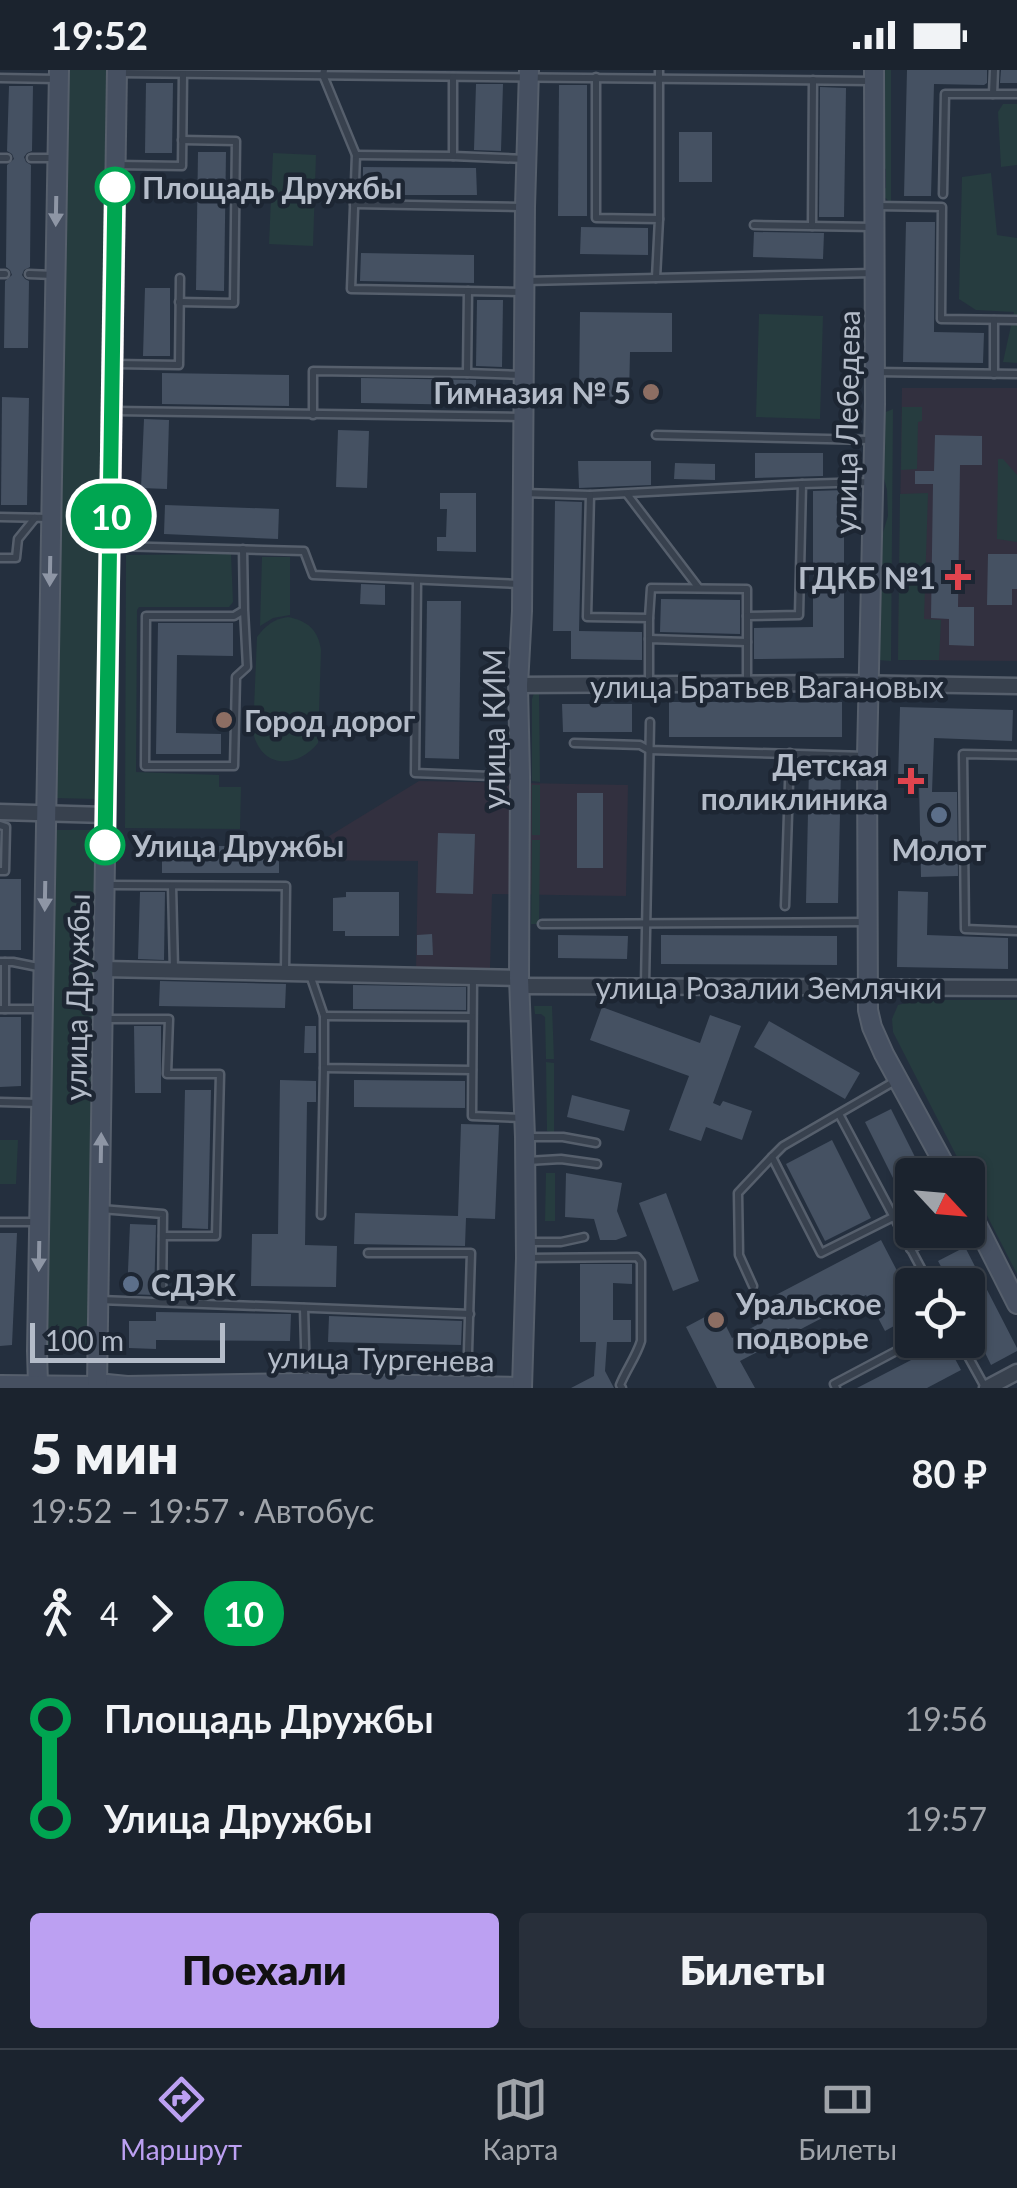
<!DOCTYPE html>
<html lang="ru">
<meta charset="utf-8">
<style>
body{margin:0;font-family:Lato,sans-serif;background:#282f3a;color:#f1f3f6;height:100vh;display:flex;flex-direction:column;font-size:38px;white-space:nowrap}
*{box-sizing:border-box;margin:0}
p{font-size:32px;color:#a0a4aa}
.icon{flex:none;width:55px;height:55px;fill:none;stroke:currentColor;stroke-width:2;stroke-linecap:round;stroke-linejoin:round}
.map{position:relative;height:1318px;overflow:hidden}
.sheet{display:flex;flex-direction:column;background:#1b232e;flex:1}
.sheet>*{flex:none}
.badge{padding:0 20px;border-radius:32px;font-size:35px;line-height:65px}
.needle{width:65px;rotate:116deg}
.buttons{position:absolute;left:895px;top:1088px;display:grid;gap:20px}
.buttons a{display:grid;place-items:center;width:90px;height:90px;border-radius:10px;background:#1b232e;box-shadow:0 2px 8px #0004,0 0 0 2px #39404a;font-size:50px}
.scale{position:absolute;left:30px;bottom:25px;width:195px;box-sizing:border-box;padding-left:10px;border:5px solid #b4bcc9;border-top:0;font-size:28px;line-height:35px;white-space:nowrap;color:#b4bcc9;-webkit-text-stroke:8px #1d2633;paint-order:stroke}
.map>.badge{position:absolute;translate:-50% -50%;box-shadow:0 0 0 5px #fff}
.legs{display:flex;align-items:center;gap:15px;height:110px;padding:0 30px;font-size:32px}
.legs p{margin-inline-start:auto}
.overview{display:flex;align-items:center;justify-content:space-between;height:170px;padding:0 30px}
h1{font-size:55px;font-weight:800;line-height:75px}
.cta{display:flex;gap:20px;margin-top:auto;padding:20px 30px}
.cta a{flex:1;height:115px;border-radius:10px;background:#bca0f2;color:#111;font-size:40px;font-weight:800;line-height:115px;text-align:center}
.cta a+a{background:#282f3a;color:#f1f3f6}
ul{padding:0 30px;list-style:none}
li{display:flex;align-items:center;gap:35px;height:100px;font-size:38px}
li i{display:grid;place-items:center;width:15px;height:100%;margin:0 12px;background:currentColor}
li i::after{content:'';width:25px;height:25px;margin:-12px;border:8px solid;border-radius:50%;background:#1b232e}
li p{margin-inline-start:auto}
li:first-child i{background:linear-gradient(#0000 50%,currentColor 0)}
li:last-child i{background:linear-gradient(currentColor 50%,#0000 0)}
.status{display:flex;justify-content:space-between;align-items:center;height:70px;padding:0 50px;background:#1b232e;direction:ltr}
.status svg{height:28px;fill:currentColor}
.tab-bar{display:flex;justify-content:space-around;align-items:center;height:140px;border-top:2px solid #39404a;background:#1b232e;font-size:28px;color:#a0a4aa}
.tab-bar a{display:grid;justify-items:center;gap:5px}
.tab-bar .current{color:#bca0f2}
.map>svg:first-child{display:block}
.medical{fill:#32303f}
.green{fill:#263c3f}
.building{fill:#455162}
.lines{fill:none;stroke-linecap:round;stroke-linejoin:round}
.lane-casing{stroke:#565f6c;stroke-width:11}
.street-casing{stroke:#565f6c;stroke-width:19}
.secondary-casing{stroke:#565f6c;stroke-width:22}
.lane{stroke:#38414e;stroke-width:6}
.street{stroke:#38414e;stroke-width:14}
.secondary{stroke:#465061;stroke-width:18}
.oneway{fill:#8e96a5}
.line-1-casing{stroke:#fff;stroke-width:22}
.line-1{stroke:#00a651;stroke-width:15}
.stop-1-dot{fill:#fff;stroke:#00a651;stroke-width:5}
.education-dot{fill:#8d6e63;stroke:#1d2633;stroke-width:4}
.health-dot{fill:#e0444e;stroke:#1d2633;stroke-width:4}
.service-dot{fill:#5c6f8a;stroke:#1d2633;stroke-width:4}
.labels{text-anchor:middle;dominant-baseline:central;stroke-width:9;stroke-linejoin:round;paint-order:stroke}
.stop-label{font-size:30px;font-weight:bold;fill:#b4bcc9;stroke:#1d2633;text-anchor:start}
.poi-label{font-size:30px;font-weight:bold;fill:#b4bcc9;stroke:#1d2633;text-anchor:end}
.street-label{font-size:30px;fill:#b4bcc9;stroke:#1d2633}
</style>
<div class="status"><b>19:52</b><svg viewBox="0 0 49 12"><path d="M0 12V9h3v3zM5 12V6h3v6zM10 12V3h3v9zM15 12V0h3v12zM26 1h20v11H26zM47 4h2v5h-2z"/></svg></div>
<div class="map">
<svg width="1017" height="1318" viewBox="0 0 1017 1318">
<rect width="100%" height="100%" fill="#242f3e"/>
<g class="medical">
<path d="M902 318H1017V591L898 590Z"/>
<path d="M419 711 628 715 626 826 492 824 490 900H416L418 791 290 790Z"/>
</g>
<g class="green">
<path d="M67 0H109L96 729 53 728Z"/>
<path d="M881 0H891V133L882 125 881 119 886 118V99L881 98Z"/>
<path d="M1003 34H1017V95L1001 97 998 42Z"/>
<path d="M273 83 316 85 313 176 269 174Z"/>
<path d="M991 103 997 165 1017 168V293L1003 292 1014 242 976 240 959 229 962 107Z"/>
<path d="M759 244 823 246 820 349 756 347Z"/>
<path d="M902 337H922V351L918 352 917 399 901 400Z"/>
<path d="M893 339 891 591 878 590 879 476 888 446 887 420 881 397V344Z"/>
<path d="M998 389H1003L1017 405V472L997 469Z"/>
<path d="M928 423 924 549 941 550 939 590H898L900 424Z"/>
<path d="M231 484 233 532 229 537H139L137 540 136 702 219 705V717H241L240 759 125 758 126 485Z"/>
<path d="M262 487H290V545L273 548 260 556Z"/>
<path d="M288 547C308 551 318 560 321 580L318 673C297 699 261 699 253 662L257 567C266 555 274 549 288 547Z"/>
<path d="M539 622 540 711V712L532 711V629L534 623Z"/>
<rect x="532" y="715" width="8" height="50"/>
<path d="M54 760H97L90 1279 47 1277Z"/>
<path d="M532 770H540L539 854H531Z"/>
<path d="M917 930H1017V1204L893 962 892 949 898 935Z"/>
<path d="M534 936H552L554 989H546L545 947 541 944H535Z"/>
<path d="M546 992 554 993V1063L547 1061Z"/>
<path d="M0 1070H18L16 1114H0Z"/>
<path d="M546 1103H555V1151H545Z"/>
</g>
<g class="building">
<path d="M907 0H987V13L984 15 934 14 931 126H904Z"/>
<path d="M1001 0H1017V13H1000Z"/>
<path d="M146 13H173L172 83H145Z"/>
<path d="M476 14H503L501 81 474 80Z"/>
<path d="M559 15H587V146H558Z"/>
<path d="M9 16H33L32 81 27 83 24 87 26 92 31 95 30 197 24 200 22 205 25 209 29 211 28 278H4L5 211 12 205 10 200 6 197 7 95 14 89 12 84 7 81Z"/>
<path d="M820 17 846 18 844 147H819Z"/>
<rect x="679" y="62" width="33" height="50"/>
<path d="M198 82H226L224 221 196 220Z"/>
<path d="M363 97 476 98 477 125H363Z"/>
<path d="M906 152H935L934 262 984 263 983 293 903 292Z"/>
<path d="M581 157 648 158V185L580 184Z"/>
<path d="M754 162 824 163 823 189 753 187Z"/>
<path d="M361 183 474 185V213L360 211Z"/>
<path d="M145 218H170V286H143Z"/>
<path d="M477 230H503L502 297 476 296Z"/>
<path d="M580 242 672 243V282H630L629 327 579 326Z"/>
<path d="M162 303 289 305V336L162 334Z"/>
<path d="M361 308 476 310V335L361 333Z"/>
<path d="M2 327 29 328 27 435H1Z"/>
<path d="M144 349 169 350 167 419 141 418Z"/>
<path d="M338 360 369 361 367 418 336 417Z"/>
<path d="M935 365 982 366V395H960L958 537H974V576L949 575V549L931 548 933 414H915V401H934Z"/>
<path d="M755 383H823V406L755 408Z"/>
<path d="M578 391H651V415L579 418Z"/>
<path d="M675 393 715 394V410L674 409Z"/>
<path d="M844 420V588L754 589V558L813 557V421Z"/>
<path d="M440 423H476V482L437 481V467H446L447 439H440Z"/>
<path d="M555 431 582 432 579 561 642 562V590L571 589V561H553Z"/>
<path d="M165 435 279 439 278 469 164 464Z"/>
<path d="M988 484H1017V519H1012V535H987Z"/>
<path d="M361 514 385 515V535L360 534Z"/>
<path d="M661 529 740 530V564L660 562Z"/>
<path d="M427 531H461L459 689 425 688Z"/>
<path d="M158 553H233V586L177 585 176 663 221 664V684H156Z"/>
<rect x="669" y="632" width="173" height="35"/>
<path d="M562 634H632V662H563Z"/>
<path d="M900 637 1013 640 1012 671 934 668 932 722H957L958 806 921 807 919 713 898 712Z"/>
<path d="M809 697 841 698 838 833H806Z"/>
<rect x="577" y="723" width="26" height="75"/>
<path d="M438 763 475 764 473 824 436 823Z"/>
<rect x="162" y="776" width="117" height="27"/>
<rect x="0" y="809" width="21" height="71"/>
<path d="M898 821 928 822 927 865 1008 868V899L897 897Z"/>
<path d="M140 822H165L164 890 138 889Z"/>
<path d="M346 822H399V866H345V861H333V828L346 827Z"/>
<path d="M432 864 433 885H417V865Z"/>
<path d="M558 865 628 866 627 889 558 888Z"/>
<path d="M661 865 837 866V895L661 894Z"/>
<path d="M160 911 286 914 285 938 159 936Z"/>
<path d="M353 915 466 917V940L353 939Z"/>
<path d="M602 937 700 973 710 945 741 956 713 1033 720 1036 723 1031 752 1041 742 1070 706 1057 701 1071 669 1060 689 1006 590 970Z"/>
<path d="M0 947H21V1016L0 1017Z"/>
<path d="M769 951 860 1003 845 1029 754 977Z"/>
<path d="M134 956H161V1023H135Z"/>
<path d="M305 956H316V983H304Z"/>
<path d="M280 1010 316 1011V1032H307L305 1175 337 1176 336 1217 251 1216 252 1164H278Z"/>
<path d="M354 1010 465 1011V1038L354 1037Z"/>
<path d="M185 1020H211L208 1159 182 1158Z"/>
<path d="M572 1025 630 1040 624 1061 567 1047Z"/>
<path d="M891 1039 924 1105H912V1146L865 1052Z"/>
<path d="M461 1054 499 1055 495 1149 466 1148 465 1176 354 1174 355 1143 458 1146Z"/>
<path d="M832 1070 871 1148 825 1171 786 1094Z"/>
<path d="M566 1103 622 1113 617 1141 627 1166 616 1170H600L594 1149 565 1147Z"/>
<path d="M666 1123 699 1211 673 1221 639 1133Z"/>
<path d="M130 1154 156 1155 154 1225 127 1224Z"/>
<path d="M0 1163H17L12 1275 0 1276Z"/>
<path d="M881 1170 905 1216 912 1212V1246L885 1261 866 1225 740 1291 755 1318H717L686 1257 718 1240 732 1268 757 1255 749 1239Z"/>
<path d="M965 1177 1017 1278V1281L991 1295 968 1248V1215H951L938 1191Z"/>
<path d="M580 1194H632V1214L613 1213V1250H631V1272H607L605 1301 614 1318H571L594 1306 596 1272H580Z"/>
<path d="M156 1242 291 1244 290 1271 156 1270V1279L129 1278V1251H156Z"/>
<path d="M329 1246 462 1251 461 1275 328 1272Z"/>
<path d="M946 1272 961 1300 927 1318H857Z"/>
</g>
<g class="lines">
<defs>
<g id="lane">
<path d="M324 0 323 5 356 85 351 219 523 222"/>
<path d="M118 3 871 11"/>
<path d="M453 7V86L525 89"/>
<path d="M596 7V148L659 149 656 208"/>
<path d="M0 8 58 9"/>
<path d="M993 24 994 0"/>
<path d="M356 85 453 86"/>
<path d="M0 88H7"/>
<path d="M31 88H56"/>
<path d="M117 95 182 96 183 4"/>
<path d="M943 124 945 24H1017"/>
<path d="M354 134 522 137"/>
<path d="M876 136 942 137 941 249 1017 250"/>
<path d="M659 149V0"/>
<path d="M754 155 873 157"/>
<path d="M812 156 813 10"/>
<path d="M0 204H5"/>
<path d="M29 204 54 205"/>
<path d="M526 211 873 203"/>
<path d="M179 232 234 233 236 71 182 70"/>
<path d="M114 294 179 295 180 208"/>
<path d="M875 302 1017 304"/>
<path d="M467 303 522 305"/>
<path d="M994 304V250"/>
<path d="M115 341 523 347"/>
<path d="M313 345V301L467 303 468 221"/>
<path d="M656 365 870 370"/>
<path d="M523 423 590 425 802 414"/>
<path d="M627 424 698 517"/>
<path d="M590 425 587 547 649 548V569"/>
<path d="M0 447 50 448"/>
<path d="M115 476 304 481 313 505 520 514"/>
<path d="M243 479 244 540 234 546H146L145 696H234L236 607 247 597 244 540"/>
<path d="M0 488H16L18 469 35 448"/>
<path d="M417 510 415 703 519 707"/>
<path d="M649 548 651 518 747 519V546"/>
<path d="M747 612V546L799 545 802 414 870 412"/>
<path d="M649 614V569L747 572"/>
<path d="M574 673 640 675 649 680 866 686"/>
<path d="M1017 685 963 684 965 859 1017 861"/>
<path d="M0 755 6 757 5 801H0"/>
<path d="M109 815 286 816 285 901"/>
<path d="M172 816 174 899"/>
<path d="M785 836 790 683"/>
<path d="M542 854 866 852"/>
<path d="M0 892H13L43 898"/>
<path d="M5 892V939"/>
<path d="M310 905 324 946V998L472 1000"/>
<path d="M473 906 472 1046 524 1048"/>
<path d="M645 915 650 652"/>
<path d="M0 939H42"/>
<path d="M324 946 472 947"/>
<path d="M107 949H169L167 1004H220L216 1166H163"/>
<path d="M0 1032 39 1033"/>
<path d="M839 1044 930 1215"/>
<path d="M527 1067H563L596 1073"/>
<path d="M527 1091 561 1089 597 1094"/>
<path d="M101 1139 163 1144 162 1232"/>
<path d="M321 1145 324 998"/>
<path d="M893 1147 821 1183 772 1087 783 1076 895 1011"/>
<path d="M0 1152H38"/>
<path d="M527 1172H561L584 1167"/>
<path d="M910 1179 950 1160"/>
<path d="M368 1183H471L467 1314"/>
<path d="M527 1188 637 1187 641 1192V1271C636 1287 626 1300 620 1315L622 1318"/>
<path d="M753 1216 739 1185 738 1123 772 1087"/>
<path d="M100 1230 470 1244"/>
<path d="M304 1238 306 1311"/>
<path d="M959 1270 985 1317"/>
<path d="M836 1318 834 1314 917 1270"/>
</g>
<g id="street">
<path d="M518 615 845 613 1017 616"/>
<path d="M0 742 106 745"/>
<path d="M104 899 519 908"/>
<path d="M520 916 1017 918"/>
<path d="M987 1318 1017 1302"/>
</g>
<g id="secondary">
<path d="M874 0 875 334 867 686 868 940 872 957 884 984 950 1105"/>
<path d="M968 1137 1017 1234"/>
<path d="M38 1314 37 1281 59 0"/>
<path d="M0 1315 97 1316 107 1314 127 1316 306 1313 522 1317"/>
<path d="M97 1316 117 0"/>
<path d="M522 1318 526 1188 525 1067 519 908 520 707 518 615 522 541 525 137 529 0"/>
</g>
</defs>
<use href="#lane" class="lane-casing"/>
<use href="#street" class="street-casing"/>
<use href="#secondary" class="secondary-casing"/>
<use href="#lane" class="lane"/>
<use href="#street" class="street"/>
<use href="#secondary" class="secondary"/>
</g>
<defs><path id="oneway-solid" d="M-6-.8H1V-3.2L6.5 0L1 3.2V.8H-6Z" transform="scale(2.5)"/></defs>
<g class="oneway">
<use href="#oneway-solid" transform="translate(56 141) rotate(91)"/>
<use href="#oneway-solid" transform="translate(50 501) rotate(91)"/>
<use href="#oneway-solid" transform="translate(45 826) rotate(91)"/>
<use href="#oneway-solid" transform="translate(101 1078) rotate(-89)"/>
<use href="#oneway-solid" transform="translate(39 1186) rotate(91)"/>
</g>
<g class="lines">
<defs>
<path id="line-1" d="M105 775 115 117"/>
</defs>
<use href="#line-1" class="line-1-casing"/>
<use href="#line-1" class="line-1"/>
</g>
<g class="stop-1-dot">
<circle cx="115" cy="117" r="18"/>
<circle cx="105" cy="775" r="18"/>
</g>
<g class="education-dot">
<circle cx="651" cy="322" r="10"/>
<circle cx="224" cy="650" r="10"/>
<circle cx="716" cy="1250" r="10"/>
</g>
<g class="health-dot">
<path d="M953 492h10v10h10v10h-10v10h-10v-10h-10v-10h10z"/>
<path d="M906 696h10v10h10v10h-10v10h-10v-10h-10v-10h10z"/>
</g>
<g class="service-dot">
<circle cx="939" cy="745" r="10"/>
<circle cx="131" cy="1214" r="10"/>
</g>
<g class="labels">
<g class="stop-label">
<text x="142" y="117">Площадь Дружбы</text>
<text x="132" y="775">Улица Дружбы</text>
</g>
<g class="poi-label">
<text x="631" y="322">Гимназия № 5</text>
<text x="936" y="507">ГДКБ №1</text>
<text x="244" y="650" text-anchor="start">Город дорог</text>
<text x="888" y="694">Детская<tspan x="888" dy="34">поликлиника</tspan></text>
<text x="939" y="779" text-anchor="middle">Молот</text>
<text x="151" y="1214" text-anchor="start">СДЭК</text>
<text x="736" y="1233" text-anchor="start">Уральское<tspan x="736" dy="34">подворье</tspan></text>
</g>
<g class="street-label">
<text transform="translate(846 352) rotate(-89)">улица Лебедева</text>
<text x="767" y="616">улица Братьев Вагановых</text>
<text transform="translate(493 659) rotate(-90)">улица КИМ</text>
<text x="769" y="917">улица Розалии Землячки</text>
<text transform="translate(76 927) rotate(-89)">улица Дружбы</text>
<text transform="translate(381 1288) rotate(1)">улица Тургенева</text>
</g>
</g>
</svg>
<div class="buttons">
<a><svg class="needle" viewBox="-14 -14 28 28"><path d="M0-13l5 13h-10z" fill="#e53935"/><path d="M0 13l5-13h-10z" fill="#a0a4aa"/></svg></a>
<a><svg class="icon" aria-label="locate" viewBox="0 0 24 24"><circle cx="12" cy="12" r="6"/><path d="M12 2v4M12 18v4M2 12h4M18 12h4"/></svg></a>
</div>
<div class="scale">100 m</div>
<b class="badge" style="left:111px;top:446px;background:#00a651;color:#fff">10</b>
</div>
<section class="sheet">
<div class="overview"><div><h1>5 мин</h1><p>19:52 – 19:57 · Автобус</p></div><b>80 ₽</b></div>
<div class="legs"><svg class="icon" aria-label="walk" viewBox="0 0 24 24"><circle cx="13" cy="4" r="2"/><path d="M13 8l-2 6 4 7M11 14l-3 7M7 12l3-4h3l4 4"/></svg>4<svg class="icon" aria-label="forward" viewBox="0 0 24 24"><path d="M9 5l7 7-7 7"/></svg><b class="badge" style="background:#00a651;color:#fff">10</b></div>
<ul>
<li><i style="color:#00a651"></i><b>Площадь Дружбы</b><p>19:56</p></li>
<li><i style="color:#00a651"></i><b>Улица Дружбы</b><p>19:57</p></li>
</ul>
<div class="cta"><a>Поехали</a><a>Билеты</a></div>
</section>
<nav class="tab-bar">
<a class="current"><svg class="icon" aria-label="directions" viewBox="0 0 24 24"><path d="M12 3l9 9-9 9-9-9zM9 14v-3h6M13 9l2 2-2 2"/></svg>Маршрут</a>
<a><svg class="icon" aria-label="map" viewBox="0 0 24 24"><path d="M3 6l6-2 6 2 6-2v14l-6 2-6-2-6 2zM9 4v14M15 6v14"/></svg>Карта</a>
<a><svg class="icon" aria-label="tickets" viewBox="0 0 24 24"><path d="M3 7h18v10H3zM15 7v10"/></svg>Билеты</a>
</nav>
